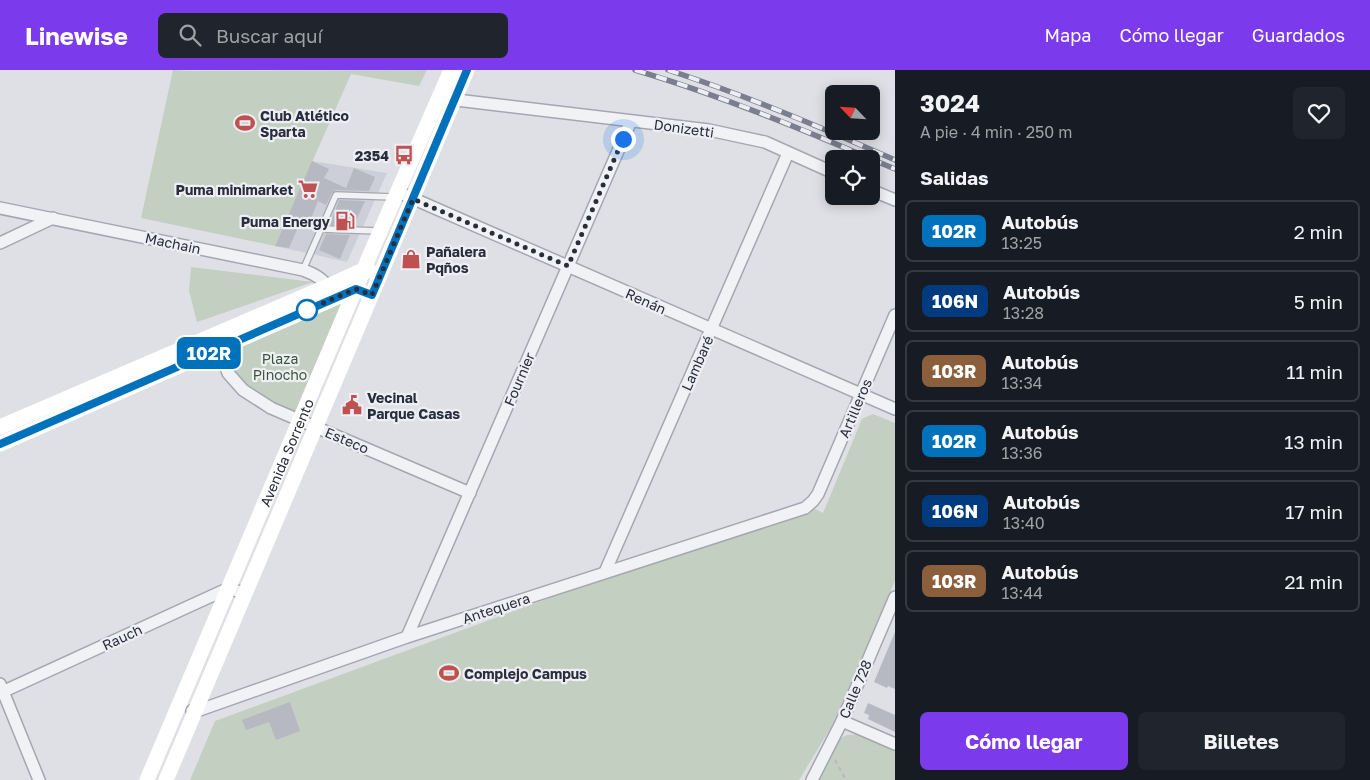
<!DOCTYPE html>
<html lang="es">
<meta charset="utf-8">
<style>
body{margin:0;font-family:"Golos Text",sans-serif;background:#20242c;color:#f1f3f6;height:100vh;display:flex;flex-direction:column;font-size:19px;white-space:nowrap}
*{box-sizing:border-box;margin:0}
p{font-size:16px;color:#9ea1a6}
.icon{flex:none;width:28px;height:28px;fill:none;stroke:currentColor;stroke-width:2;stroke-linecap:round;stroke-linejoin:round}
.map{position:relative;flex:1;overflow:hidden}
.details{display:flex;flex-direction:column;background:#171b24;width:475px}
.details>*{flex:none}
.badge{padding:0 10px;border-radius:8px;font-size:18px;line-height:32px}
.needle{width:32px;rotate:295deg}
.fabs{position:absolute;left:825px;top:15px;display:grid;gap:10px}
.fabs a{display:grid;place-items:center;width:55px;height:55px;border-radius:8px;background:#171b24;box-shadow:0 2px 12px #0003;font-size:25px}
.you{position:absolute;width:25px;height:25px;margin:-12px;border:4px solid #fff;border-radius:50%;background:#1a73e8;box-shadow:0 0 0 8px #1a73e833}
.map>.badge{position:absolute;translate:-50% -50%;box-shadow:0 0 0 2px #fff}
h2{padding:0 25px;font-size:19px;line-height:45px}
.round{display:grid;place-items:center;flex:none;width:52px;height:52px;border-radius:8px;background:#20242c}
.headline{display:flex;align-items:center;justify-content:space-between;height:85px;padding:0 25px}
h1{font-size:24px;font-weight:700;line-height:38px}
.cta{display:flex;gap:10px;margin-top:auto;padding:10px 25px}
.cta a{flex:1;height:58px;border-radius:8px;background:#7c3aed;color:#fff;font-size:20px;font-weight:700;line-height:58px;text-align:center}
.cta a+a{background:#20242c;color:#f1f3f6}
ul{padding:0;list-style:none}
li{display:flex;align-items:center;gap:15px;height:62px;margin:0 10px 8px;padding:0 15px;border:2px solid #363941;border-radius:8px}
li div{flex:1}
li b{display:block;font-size:19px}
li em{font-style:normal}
li .badge{min-width:55px;font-weight:700;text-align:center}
header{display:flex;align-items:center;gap:30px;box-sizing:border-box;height:70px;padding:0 25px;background:#7c3aed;color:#fff}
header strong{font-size:24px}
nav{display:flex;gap:28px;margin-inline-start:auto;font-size:18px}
.search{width:350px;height:45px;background:#20242c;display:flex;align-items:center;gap:12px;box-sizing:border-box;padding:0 18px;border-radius:8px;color:#9ea1a6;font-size:19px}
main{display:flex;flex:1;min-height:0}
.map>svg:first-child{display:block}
.built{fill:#cdcfd8}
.green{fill:#c2cfc1}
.building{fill:#b6b9c2}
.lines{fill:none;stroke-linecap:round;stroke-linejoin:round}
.lane-casing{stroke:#a5a7b0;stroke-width:8}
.street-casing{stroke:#a5a7b0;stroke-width:14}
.path{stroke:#b9bbc1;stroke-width:2.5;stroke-dasharray:4 4;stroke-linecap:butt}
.lane{stroke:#f1f2f5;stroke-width:5.5}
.street{stroke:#f1f2f5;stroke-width:11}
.secondary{stroke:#fff;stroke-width:15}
.rail-casing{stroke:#7a7e8e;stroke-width:5.5}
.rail{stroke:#eeeff4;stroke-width:4;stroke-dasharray:11;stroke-linecap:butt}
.line-casing{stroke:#fff;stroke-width:11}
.line{stroke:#0072bc;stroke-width:8}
.walk{stroke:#292d3c;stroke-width:5;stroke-dasharray:0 9}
.stop-dot{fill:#fff;stroke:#0072bc;stroke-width:2.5}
.labels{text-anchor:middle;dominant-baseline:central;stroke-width:4.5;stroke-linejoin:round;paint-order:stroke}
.poi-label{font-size:14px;font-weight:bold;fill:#292d3c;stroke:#eeeff4;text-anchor:start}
.street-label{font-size:14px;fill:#292d3c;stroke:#eeeff4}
.park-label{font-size:14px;fill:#395638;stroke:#eeeff4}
</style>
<header>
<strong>Linewise</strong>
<div class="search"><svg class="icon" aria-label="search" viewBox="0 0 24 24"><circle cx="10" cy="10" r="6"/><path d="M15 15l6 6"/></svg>Buscar aquí</div>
<nav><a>Mapa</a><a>Cómo llegar</a><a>Guardados</a></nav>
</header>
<main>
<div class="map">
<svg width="895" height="710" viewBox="0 0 895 710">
<rect width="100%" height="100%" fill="#dfe0e6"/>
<path class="built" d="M312 91 387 103 347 192 275 176Z"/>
<g class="green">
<path d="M173 0 189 1 427 0 419 16 351 4 275 176 141 148Z"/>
<path d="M191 197 313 212 197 252 189 221Z"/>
<path d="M356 219 300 350 243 320 219 279Z"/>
<path d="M873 344 895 353V511L833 654 799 710H190L215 651 593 512 815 439 823 443 862 349Z"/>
<path d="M859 664 895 680V710H817L839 669 847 665Z"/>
</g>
<g class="building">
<path d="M312 91 329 99 324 108 346 118 354 98 375 107 369 121 336 120 332 123 326 135 318 131 310 151 302 148 289 178 275 176Z"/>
<path d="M339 130 365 131 354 155H330Z"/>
<path d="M326 164 350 165 340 189 319 180Z"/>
<path d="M895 562V619L888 616 887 618 874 612Z"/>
<path d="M290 632 300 661 276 670 269 652 246 660 242 650Z"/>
<path d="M868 633 895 645V662L868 649 869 645 864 643Z"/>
</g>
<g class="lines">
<defs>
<g id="lane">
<path d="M321 159 379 161"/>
<path d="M303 200 336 125 394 127"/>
</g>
<g id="street">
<path d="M448 29 709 60 765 72 834 103"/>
<path d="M871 120 895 130"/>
<path d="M398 122 895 339"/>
<path d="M0 138 303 200C315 204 325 210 331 221"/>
<path d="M0 173 53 148"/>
<path d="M219 279 228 303 243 320 271 338 470 423"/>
<path d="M605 502 788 83"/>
<path d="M407 567 631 51"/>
<path d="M0 614 39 710"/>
<path d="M0 623 229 518 245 524"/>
<path d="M192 641 194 642 407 567 805 438 813 431 818 424 895 245"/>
<path d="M842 651 895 674"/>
<path d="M812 710 842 651 895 527"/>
</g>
</defs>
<use href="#lane" class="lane-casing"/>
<use href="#street" class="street-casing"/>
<path class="path" d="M835 690 846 710"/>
<use href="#lane" class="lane"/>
<use href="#street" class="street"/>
<g class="secondary">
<path d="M0 357 328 216 365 199 370 201"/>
<path d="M0 374 356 219 361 221"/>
<path id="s1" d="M147 710 369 187 451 0"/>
<path d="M166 710 467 0"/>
</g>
<defs>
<g id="rail">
<path d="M635 0C716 24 793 55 871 89"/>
<path d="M668 0C745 25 820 57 895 90"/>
<path d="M871 89 895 99"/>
</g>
</defs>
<use href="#rail" class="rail-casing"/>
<use href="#rail" class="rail"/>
</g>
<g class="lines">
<defs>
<path id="line" d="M0 374 356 219 372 225 467 0"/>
</defs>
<use href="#line" class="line-casing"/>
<use href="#line" class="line"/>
<path class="walk" d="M307 240 356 219 372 225 413 129 568 196 623 69"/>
</g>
<defs>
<symbol id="stadium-bare" viewBox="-9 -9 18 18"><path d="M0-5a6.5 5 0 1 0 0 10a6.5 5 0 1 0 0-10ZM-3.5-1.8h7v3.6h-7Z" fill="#bf5150" stroke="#eeeff4" stroke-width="2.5" paint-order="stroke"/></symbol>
<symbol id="bus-bare" viewBox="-9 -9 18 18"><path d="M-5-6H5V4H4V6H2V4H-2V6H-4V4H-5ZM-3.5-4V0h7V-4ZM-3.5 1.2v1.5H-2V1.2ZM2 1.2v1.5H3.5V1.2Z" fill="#bf5150" stroke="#eeeff4" stroke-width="2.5" paint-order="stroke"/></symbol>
<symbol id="supermarket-bare" viewBox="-9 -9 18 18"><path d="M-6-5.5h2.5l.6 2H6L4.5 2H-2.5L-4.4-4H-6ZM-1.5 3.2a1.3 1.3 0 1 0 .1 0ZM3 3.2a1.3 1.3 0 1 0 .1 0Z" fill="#bf5150" stroke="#eeeff4" stroke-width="2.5" paint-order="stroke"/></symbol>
<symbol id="fuel-bare" viewBox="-9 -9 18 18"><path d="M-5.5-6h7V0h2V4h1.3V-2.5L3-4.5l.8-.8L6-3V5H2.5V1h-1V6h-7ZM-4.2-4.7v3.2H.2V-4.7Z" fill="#bf5150" stroke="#eeeff4" stroke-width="2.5" paint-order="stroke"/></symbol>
<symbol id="shop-bare" viewBox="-9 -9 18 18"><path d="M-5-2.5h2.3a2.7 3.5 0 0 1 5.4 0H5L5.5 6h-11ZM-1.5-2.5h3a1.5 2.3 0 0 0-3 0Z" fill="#bf5150" stroke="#eeeff4" stroke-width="2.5" paint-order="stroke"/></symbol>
<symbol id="civic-bare" viewBox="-9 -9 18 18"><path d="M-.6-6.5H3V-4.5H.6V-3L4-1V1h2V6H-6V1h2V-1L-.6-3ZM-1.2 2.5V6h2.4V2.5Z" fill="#bf5150" stroke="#eeeff4" stroke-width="2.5" paint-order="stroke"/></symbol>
</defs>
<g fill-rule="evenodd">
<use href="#stadium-bare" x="231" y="39" width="28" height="28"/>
<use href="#bus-bare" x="390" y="71" width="28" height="28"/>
<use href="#supermarket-bare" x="294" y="105" width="28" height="28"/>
<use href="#fuel-bare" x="331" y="137" width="28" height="28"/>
<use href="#shop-bare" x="397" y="175" width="28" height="28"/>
<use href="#civic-bare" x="338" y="321" width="28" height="28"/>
<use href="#stadium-bare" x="435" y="589" width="28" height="28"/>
</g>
<circle class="stop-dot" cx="307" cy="240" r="10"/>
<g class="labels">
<g class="poi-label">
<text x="260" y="45">Club Atlético<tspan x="260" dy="16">Sparta</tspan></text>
<text x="389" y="85" text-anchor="end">2354</text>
<text x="293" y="119" text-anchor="end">Puma minimarket</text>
<text x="330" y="151" text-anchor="end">Puma Energy</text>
<text x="426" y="181">Pañalera<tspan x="426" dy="16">Pqños</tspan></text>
<text x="367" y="327">Vecinal<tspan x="367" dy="16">Parque Casas</tspan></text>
<text x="464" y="603">Complejo Campus</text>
</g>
<g class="street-label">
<text transform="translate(684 58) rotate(8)">Donizetti</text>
<text transform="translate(173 173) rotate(12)">Machain</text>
<text transform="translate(646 231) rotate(24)">Renán</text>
<text transform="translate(697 293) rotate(-66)">Lambaré</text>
<text transform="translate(519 309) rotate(-67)">Fournier</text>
<text transform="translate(855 338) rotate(-67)">Artilleros</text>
<text transform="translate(347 370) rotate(23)">Esteco</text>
<text stroke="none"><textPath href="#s1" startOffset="356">Avenida Sorrento</textPath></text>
<text transform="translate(496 538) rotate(-18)">Antequera</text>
<text transform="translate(122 567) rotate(-25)">Rauch</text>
<text transform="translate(855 619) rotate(-67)">Calle 728</text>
</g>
<g class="park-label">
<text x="280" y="288">Plaza<tspan x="280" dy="16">Pinocho</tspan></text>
</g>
</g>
</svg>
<div class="fabs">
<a><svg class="needle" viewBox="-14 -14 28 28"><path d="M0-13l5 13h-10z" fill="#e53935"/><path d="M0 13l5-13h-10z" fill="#9ea1a6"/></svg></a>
<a><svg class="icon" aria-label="locate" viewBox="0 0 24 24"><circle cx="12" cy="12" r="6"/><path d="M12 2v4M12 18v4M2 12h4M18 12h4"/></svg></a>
</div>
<div class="you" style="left:623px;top:69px"></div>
<b class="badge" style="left:209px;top:283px;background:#0072bc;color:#fff">102R</b>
</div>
<section class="details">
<div class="headline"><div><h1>3024</h1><p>A pie · 4 min · 250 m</p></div><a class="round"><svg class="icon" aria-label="heart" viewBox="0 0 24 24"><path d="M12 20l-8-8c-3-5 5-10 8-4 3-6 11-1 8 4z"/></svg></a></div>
<h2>Salidas</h2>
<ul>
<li><span class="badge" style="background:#0072bc;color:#fff">102R</span><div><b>Autobús</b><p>13:25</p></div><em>2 min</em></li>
<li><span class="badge" style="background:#003b80;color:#fff">106N</span><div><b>Autobús</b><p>13:28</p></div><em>5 min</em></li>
<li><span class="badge" style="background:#8b5e3c;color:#fff">103R</span><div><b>Autobús</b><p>13:34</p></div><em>11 min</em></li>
<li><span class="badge" style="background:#0072bc;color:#fff">102R</span><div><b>Autobús</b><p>13:36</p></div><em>13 min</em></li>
<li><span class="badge" style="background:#003b80;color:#fff">106N</span><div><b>Autobús</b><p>13:40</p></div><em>17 min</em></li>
<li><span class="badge" style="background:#8b5e3c;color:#fff">103R</span><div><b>Autobús</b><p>13:44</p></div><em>21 min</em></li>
</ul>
<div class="cta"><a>Cómo llegar</a><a>Billetes</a></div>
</section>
</main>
